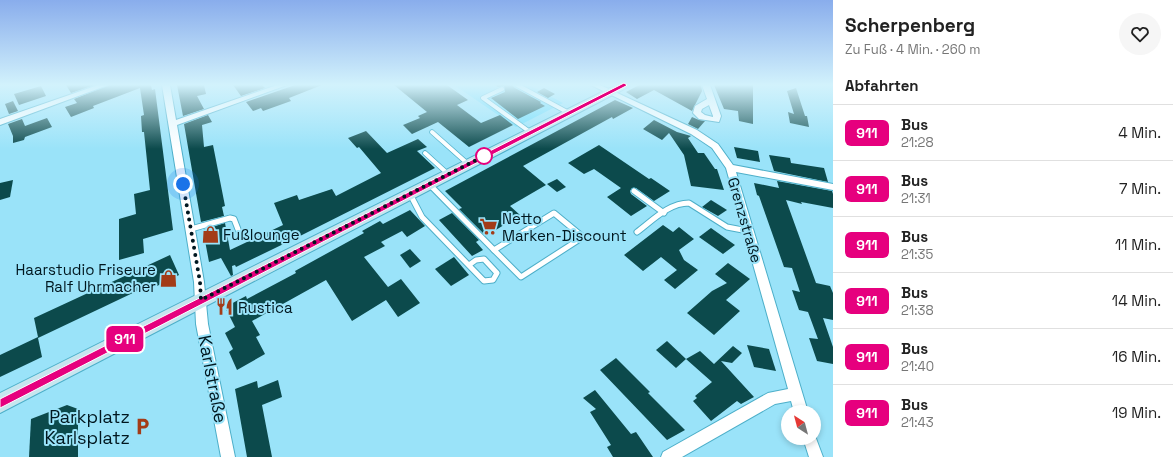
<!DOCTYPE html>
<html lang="de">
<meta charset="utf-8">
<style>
body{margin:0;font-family:"Space Grotesk",sans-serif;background:#f6f6f6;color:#222;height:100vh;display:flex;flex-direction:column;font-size:15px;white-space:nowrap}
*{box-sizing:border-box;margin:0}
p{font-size:13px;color:#767676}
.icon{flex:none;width:22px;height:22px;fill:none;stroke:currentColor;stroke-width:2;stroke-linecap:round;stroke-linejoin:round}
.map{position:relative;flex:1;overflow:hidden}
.drawer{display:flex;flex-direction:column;background:#fff;width:340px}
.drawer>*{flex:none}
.badge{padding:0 8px;border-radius:6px;font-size:14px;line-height:26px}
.needle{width:26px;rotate:324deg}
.fabs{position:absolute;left:781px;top:405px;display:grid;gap:8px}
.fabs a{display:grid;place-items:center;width:40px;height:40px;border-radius:50%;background:#fff;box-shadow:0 2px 6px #0003;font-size:20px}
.you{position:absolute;width:20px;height:20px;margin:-10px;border:3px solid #fff;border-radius:50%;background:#1a73e8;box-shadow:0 0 0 6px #1a73e833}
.map>.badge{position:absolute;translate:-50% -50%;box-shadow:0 0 0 2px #fff}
h2{padding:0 12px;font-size:15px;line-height:36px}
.round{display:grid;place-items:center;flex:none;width:42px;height:42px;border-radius:21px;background:#f6f6f6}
.summary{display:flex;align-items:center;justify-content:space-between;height:68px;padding:0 12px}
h1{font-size:19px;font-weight:600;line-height:30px}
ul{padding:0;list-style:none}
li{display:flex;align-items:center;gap:12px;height:56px;padding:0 12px;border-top:1px solid #e0e0e0}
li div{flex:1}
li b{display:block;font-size:15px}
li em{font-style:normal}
li .badge{min-width:44px;font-weight:700;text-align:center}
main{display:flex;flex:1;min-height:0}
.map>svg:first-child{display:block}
.built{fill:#70ddfb}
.building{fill:#0c4a4c}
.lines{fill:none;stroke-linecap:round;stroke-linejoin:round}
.service-far1-casing{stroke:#4dafc9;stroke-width:5.5}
.service-casing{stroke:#4dafc9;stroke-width:7}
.minor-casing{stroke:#4dafc9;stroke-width:2}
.secondary-casing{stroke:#4dafc9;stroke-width:2}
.service-far1{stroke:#fff;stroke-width:4}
.service{stroke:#fff;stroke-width:5}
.minor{fill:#fff;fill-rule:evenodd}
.secondary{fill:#c6e6ef;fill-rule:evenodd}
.line{fill:#e6007e;stroke:#fff}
.walk{stroke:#00171f;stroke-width:4;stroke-dasharray:0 7.2}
.stop-dot{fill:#fff;stroke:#e6007e;stroke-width:2}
.labels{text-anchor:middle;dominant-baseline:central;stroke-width:4;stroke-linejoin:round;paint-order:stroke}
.poi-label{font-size:15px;fill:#00171f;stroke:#9ae3f9;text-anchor:start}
.street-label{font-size:15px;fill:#00171f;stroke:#9ae3f9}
.near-street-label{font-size:18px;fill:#00171f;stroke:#9ae3f9}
.near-poi-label{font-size:18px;fill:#00171f;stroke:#9ae3f9;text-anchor:end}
</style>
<main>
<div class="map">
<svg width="833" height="457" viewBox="0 0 833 457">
<rect width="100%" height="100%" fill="#9ae3f9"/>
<path class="built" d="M454 85H529L563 103 516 127Z"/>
<g class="building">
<path d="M66 85H95L71 93Z"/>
<path d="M109 85H151L152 90 155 89 173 230 143 239 144 253 119 260V219L136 214 134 194 150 190 144 132H142L141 116 144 115 140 88 93 106 94 108 71 117 65 107 77 103 74 99Z"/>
<path d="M177 85H204L206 94 197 96 204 109 183 116Z"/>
<path d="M233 85H262L265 88 241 96Z"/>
<path d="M295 85H322L289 98 291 101 263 111 261 108 253 111 246 102Z"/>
<path d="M394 85H447L468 100 457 105 481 123 500 115 513 125 469 147 438 122 412 134 403 125 420 118 418 116 427 112Z"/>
<path d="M495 85H512L515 88 541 102 540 103 545 106 518 119 491 98 505 92 504 86 498 87Z"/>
<path d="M639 85H701L702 91 692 111 654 90 637 99 626 92Z"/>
<path d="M714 85H753V124L739 121 738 111 724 109Z"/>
<path d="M41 86 46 96 19 105 14 94Z"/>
<path d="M544 88 555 94 548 98 537 92Z"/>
<path d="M796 88 805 116H807L809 127 790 123 788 112 794 114 787 91Z"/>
<path d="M615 100 633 108 613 119 612 117 523 166 546 185 510 206 520 215 486 236 459 209 462 208 445 191Z"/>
<path d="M13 101 18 111 9 114 5 104Z"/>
<path d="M208 115 212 122 202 125 204 147 213 145 225 206 222 207 224 216 201 222 184 124Z"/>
<path d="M692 117 699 120 705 121 698 129 688 124Z"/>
<path d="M47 118 52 127 25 137 24 140 13 143V136L8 124 22 119 25 126Z"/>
<path d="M654 120 677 132 691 136 688 138 698 153H704L715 169H717L724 190 691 186 684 155 669 133 662 140 643 129Z"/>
<path d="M366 131 387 153 418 139 427 147 417 151 435 168 302 235 236 267 235 265 232 266 233 275 231 276 221 258 209 262 203 230 225 223 230 250 283 225 274 203 297 195 299 200 332 189 336 196 381 173 359 147 357 148 348 138Z"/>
<path d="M599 145 649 179 651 178 670 191 654 201 636 188H632L630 191 631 194 647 206 631 216 607 197 621 188 594 169 584 174 568 163Z"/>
<path d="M734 147 758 151 760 162 737 158Z"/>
<path d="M769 155 790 158 791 163 824 168 828 182 774 171Z"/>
<path d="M557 179 566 187 557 192 547 184Z"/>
<path d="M13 180 10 197 0 200V183Z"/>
<path d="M777 181 832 191 833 194V208L801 202 802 204 786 200 816 283 830 286 833 293V320L823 318 833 347V364L817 361 809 338 818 339 808 312 799 310 792 290 800 292 792 268 784 267 759 196 757 195 754 183 779 188Z"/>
<path d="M711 200 727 210 718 216 702 207Z"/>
<path d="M410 210 425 226 407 237 402 231 381 242 385 246 364 257 388 287 401 279 420 303 398 317 386 300 352 321 326 280 252 321 260 335 256 337 265 354 237 370 229 352 233 349 225 333 235 327 225 307 246 296 247 299 296 273 295 271 364 233 362 231 380 221 383 224Z"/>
<path d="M452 213 479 240 476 242 483 250 472 256 439 220Z"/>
<path d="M663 225 673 232 679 227 694 239 679 250 684 260 698 270 675 289 664 280 677 270 661 257 643 271 624 255Z"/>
<path d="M711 228 735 245 723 254 699 237Z"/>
<path d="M410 249 421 261 410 268 400 255Z"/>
<path d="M170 255 179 275 157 286 156 282 38 338 42 357 0 377V355L38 337 34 318Z"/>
<path d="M454 257 469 275 451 286 435 269Z"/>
<path d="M728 263 750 279 726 300 740 311 714 335 687 313 712 291 727 283 715 274Z"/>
<path d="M667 341 686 359 676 368 656 350Z"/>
<path d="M747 345 769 349 776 371 754 367Z"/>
<path d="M733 346 742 353 732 363 721 361 754 397 741 404 737 401 711 421 693 401 697 398 695 396 712 382 686 359 700 351 714 364Z"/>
<path d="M616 358 650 392 648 393 685 430 667 440 600 370Z"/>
<path d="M278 380 282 397 262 405 272 457H247L235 389 257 381 258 388Z"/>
<path d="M595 390 631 434 636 432 653 457H613L607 447 611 445 590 412 596 409 583 398Z"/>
<path d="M67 405 78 409V457H29L31 419Z"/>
</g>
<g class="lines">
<defs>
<g id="service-far1">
<path d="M517 85 569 113"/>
<path d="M502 89 483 98 530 132"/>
<path d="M432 132 468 164"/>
<path d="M425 153 448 174"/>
</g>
<g id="service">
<path d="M430 185 494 250"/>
<path d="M634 191 664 213"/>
<path d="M410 194 422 217 484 281 493 280 497 273 484 259 476 260 469 265"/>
<path d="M554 213 583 237 521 277 494 250Z"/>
<path d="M191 229 230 218 234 219 241 237"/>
<path d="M637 232C653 220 669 203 689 203L727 227 748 231"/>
</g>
<g id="minor">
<path d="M98 85H108L0 125V119Z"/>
<path d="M162 85H170L176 120 277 85H287L177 125 204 282 208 324 235 457H221L196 324 194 282Z"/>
<path d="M591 85H600L697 130 718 144 733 165 833 184V190L736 172 808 412H794L791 401 775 404 682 457H661L663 452 768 393 788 389 726 168 712 148 691 134Z"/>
<path d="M702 85H710L721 116 719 122 699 119 693 113 695 106 707 99ZM709 105 713 116V117L705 115 701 112 702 109Z"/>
<path d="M814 433 823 457H809L803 438H814Z"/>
</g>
<path id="secondary" d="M616 85H630L628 87 0 413V393Z"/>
</defs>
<use href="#service-far1" class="service-far1-casing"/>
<use href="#service" class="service-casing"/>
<use href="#minor" class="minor-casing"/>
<use href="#secondary" class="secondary-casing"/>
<use href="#service-far1" class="service-far1"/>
<use href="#service" class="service"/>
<use href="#minor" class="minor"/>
<use href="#secondary" class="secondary"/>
</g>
<linearGradient id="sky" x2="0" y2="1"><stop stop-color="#89adec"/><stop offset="0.57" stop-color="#d2f2fc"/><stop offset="1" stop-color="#d2f2fc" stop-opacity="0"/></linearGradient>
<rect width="833" height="149" fill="url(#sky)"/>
<path class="line" d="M624 83 627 85 626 86 4 406 0 408V399Z"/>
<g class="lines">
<path class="walk" d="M183 184 200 282 201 300 488 154 484 156"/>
</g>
<defs>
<symbol id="supermarket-bare" viewBox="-9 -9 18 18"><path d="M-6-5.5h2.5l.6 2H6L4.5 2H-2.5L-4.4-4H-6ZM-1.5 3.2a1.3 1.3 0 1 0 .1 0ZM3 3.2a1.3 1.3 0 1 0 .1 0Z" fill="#a33c18" stroke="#9ae3f9" stroke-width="2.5" paint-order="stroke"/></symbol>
<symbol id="shop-bare" viewBox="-9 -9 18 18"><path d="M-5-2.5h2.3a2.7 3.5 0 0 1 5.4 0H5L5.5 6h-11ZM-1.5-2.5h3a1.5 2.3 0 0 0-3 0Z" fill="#a33c18" stroke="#9ae3f9" stroke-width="2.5" paint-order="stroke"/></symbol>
<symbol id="restaurant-bare" viewBox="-9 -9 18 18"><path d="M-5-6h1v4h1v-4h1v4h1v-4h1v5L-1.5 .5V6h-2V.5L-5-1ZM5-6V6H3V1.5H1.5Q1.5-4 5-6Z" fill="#a33c18" stroke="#9ae3f9" stroke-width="2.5" paint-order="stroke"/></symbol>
<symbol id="parking-bare" viewBox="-9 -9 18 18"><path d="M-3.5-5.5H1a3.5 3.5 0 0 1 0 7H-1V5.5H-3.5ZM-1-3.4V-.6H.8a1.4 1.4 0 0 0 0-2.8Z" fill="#a33c18" stroke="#9ae3f9" stroke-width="2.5" paint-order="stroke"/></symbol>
</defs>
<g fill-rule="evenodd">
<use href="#supermarket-bare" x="476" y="214" width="25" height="25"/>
<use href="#shop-bare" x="198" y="222" width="25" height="25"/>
<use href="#shop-bare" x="156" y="266" width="25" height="25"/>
<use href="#restaurant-bare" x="212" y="294" width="25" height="25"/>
<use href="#parking-bare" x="130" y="414" width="25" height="25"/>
</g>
<circle class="stop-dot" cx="484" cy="156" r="8"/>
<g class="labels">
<g class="poi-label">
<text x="502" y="218">Netto<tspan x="502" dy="17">Marken-Discount</tspan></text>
<text x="223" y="234">Fußlounge</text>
<text x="156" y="269" text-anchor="end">Haarstudio Friseure<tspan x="156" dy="17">Ralf Uhrmacher</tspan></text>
<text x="238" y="307">Rustica</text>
</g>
<g class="street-label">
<text transform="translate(745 220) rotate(74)">Grenzstraße</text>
</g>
<g class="near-street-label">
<text transform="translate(213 379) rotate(79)">Karlstraße</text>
</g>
<g class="near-poi-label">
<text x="130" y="416">Parkplatz<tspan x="130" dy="21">Karlsplatz</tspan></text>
</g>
</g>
</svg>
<div class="fabs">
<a><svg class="needle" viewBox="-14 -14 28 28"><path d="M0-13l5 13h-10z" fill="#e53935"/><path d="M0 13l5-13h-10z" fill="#767676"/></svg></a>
</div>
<div class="you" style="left:183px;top:184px"></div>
<b class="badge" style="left:125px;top:339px;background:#e6007e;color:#fff">911</b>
</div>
<section class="drawer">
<div class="summary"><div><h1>Scherpenberg</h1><p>Zu Fuß · 4 Min. · 260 m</p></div><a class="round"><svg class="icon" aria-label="heart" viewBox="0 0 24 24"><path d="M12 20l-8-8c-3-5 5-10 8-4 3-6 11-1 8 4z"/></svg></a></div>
<h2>Abfahrten</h2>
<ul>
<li><span class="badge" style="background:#e6007e;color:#fff">911</span><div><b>Bus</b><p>21:28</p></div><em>4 Min.</em></li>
<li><span class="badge" style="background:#e6007e;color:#fff">911</span><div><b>Bus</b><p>21:31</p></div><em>7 Min.</em></li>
<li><span class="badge" style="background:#e6007e;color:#fff">911</span><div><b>Bus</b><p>21:35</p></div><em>11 Min.</em></li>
<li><span class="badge" style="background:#e6007e;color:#fff">911</span><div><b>Bus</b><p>21:38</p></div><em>14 Min.</em></li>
<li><span class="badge" style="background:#e6007e;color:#fff">911</span><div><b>Bus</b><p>21:40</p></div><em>16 Min.</em></li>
<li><span class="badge" style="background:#e6007e;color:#fff">911</span><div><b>Bus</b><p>21:43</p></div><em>19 Min.</em></li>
</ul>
</section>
</main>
